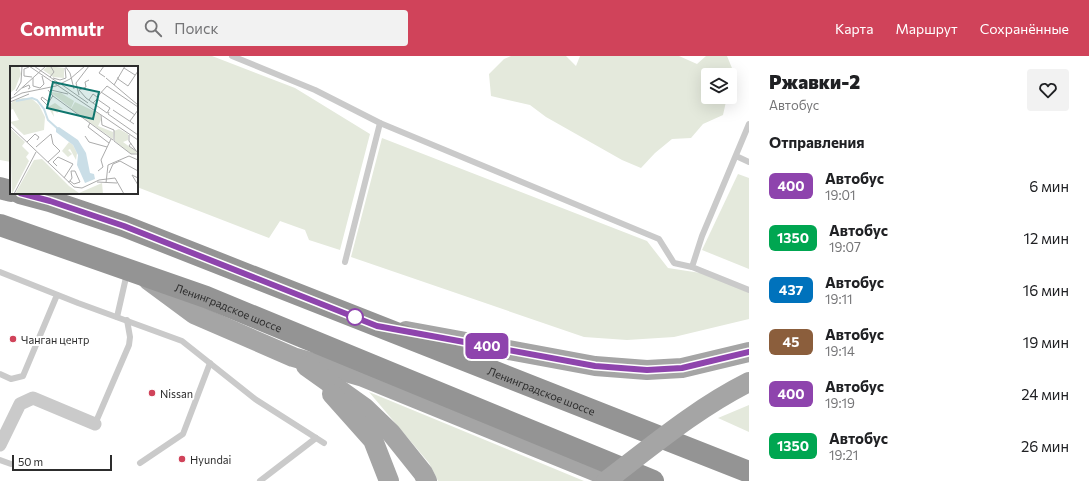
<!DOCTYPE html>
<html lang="ru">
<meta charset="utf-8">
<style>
body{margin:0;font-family:Commissioner,sans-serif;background:#f2f2f2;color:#202124;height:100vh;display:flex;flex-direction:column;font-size:15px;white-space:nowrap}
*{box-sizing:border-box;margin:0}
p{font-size:13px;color:#757577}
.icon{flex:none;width:22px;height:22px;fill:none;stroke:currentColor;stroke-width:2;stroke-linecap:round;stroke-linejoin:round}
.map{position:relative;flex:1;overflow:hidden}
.side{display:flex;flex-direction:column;background:#fff;width:340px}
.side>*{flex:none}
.badge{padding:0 8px;border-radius:6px;font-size:14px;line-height:26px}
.buttons{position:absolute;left:701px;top:12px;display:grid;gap:8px}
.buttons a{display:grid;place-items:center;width:36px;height:36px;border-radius:4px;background:#fff;box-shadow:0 4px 16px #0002;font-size:20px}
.scale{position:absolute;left:12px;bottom:10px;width:100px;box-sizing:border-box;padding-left:4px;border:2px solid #2d2d2d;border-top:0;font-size:11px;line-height:14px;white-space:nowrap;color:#2d2d2d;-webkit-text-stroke:3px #fff;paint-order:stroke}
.map>.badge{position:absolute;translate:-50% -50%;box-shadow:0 0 0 2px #fff}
h2{padding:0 20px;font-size:15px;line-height:36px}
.round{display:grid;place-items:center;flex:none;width:42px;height:42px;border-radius:4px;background:#f2f2f2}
.overview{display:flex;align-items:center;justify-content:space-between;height:68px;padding:0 20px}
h1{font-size:19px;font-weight:800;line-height:30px}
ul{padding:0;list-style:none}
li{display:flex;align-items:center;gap:12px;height:52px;padding:0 20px}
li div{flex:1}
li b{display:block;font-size:15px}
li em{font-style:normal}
li .badge{min-width:44px;font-weight:700;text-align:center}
header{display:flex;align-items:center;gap:24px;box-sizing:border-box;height:56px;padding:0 20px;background:#d0435a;color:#fff}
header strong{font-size:19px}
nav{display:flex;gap:22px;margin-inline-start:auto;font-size:14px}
.search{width:280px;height:36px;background:#f2f2f2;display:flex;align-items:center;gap:10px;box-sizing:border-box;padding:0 14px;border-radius:4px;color:#757577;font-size:15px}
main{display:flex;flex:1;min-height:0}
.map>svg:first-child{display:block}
.green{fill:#e4e9dc}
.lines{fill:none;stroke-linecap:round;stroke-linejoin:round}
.lane{stroke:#cacaca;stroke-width:6}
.street{stroke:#cacaca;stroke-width:13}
.primary{stroke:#a5a5a5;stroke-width:20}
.highway{stroke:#949494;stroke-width:22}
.primary-bridge{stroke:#a5a5a5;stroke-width:20}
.line-casing{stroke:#fff;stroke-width:9}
.line{stroke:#8e44ad;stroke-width:6}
.stop-dot{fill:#fff;stroke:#8e44ad;stroke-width:2}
.poi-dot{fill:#d0435a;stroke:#fff;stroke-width:1.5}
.labels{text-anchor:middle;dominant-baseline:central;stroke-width:4;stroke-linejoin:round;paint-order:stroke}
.street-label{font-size:11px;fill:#2d2d2d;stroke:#fff}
.poi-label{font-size:11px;fill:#2d2d2d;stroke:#fff;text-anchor:start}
.inset-river{fill:none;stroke:#cadee7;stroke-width:2}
.inset-road{fill:none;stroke:#ababab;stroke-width:1}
.view{fill:#0f766e;fill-opacity:0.15;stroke:#0f766e;stroke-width:2}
.inset-edge{fill:none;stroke:#2d2d2d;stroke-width:2}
</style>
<header>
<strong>Commutr</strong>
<div class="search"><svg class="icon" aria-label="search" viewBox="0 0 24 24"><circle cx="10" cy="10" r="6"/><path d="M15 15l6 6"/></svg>Поиск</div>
<nav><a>Карта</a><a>Маршрут</a><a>Сохранённые</a></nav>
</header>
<main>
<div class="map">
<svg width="749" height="425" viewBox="0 0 749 425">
<rect width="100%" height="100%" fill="#fff"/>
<g class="green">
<path d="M0 0H212L295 32 370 78 340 194 309 184 305 174 280 165 269 182 137 131V11H11V106L0 104Z"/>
<path d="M511 0H566L576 10 580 0H679L697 8 706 0H727L734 17 730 31V19H708V41H727L723 59 703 68 691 82 672 83 655 97 641 112 622 104 546 61 530 49 491 40 489 18 504 3Z"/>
<path d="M382 82 647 185 668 212 720 220 749 233V263L674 281 627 284 584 281 351 201Z"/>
<path d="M738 118 749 122V213L702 194Z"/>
<path d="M369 336 584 425H438L429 407Z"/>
<path d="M749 349V376L718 362Z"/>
</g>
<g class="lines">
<g class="lane">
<path d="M232 0 315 34 380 67 659 183 674 207 692 211"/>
<path d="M749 68 702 180 692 211 749 234"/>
<path d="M736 100 749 106"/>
<path d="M345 206 380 67"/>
<path d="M0 216 78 247 182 285 255 343 324 387"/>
<path d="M117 261 127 217"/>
<path d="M0 318 11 323 23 320 57 239"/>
<path d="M95 368 129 289 130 281 127 264"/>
<path d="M0 404 11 408"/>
<path d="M140 407 183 378 210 307"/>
<path d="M260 425 316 382"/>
</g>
<path class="street" d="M0 389 20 348 33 342 95 368"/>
<g class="primary">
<path d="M148 224 194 258 293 301 363 321 619 425"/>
<path d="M406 275 595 310 647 314 682 312 749 296"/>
<path d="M306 310 365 352 391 377 423 417 427 425"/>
<path d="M332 338 373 384 389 425"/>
</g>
<g class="highway">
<path d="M0 132 11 135"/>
<path id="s1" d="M20 137 50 145 124 170 749 416"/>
<path id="s2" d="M0 169 206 241 653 425"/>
</g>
<path class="primary-bridge" d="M606 425C652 390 697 352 749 326"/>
</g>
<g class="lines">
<defs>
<path id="line" d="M20 137 50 145 124 170 377 270 595 310 647 314 682 312 749 296"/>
</defs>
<use href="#line" class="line-casing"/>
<use href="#line" class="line"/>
</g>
<circle class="stop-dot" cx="355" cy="261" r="8"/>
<g class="poi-dot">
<circle cx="13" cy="283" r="4"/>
<circle cx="152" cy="337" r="4"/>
<circle cx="182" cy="403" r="4"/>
</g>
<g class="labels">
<g class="street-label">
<text stroke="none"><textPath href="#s2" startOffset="243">Ленинградское шоссе</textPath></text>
<text stroke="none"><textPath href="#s1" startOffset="558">Ленинградское шоссе</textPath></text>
</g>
<g class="poi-label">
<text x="21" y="283">Чанган центр</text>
<text x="160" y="337">Nissan</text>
<text x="190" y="403">Hyundai</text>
</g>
</g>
<g transform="translate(10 10)">
<rect width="128" height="128" fill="#fff"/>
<path d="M0 0H9L11 8 5 23 0 27ZM38 0 54 2V12L43 11 33 4ZM40 26 51 27 64 35 61 42ZM13 32 22 33 29 39 35 51 34 64 14 69 0 56 9 54 3 43 0 44V39L3 35ZM65 36 90 48 91 54 88 60 103 66V73L61 43ZM45 37 53 43 47 44 48 47 43 45 44 51 38 41ZM0 62 15 76 12 80 19 87 16 91 19 95 2 128ZM109 63 118 68V74L113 76 128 87 121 88 105 75 104 65ZM59 76 63 79 67 87 66 94 60 83 58 84 62 88 58 91 52 85ZM32 93 59 120 69 127 92 117 93 128H5L24 94Z" fill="#e4e9dc"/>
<path d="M49 61 68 74 76 87 80 107 84 108 85 113 75 117 67 99 68 89 63 79 46 66V62Z" fill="#cadee7"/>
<path class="inset-river" d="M6 35 22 32 27 34 34 43 38 54 48 63"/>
<path class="inset-road" d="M19 0 128 74M24 0 50 18M55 0 60 7 64 23M94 0 89 7 95 11M19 1 14 3V10L22 11M114 2 125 9M40 11 44 6 41 1M108 11V13L118 20 128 5M23 12V20L30 22 34 18 32 10M43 12 50 14 56 12 55 2M96 12 128 39M51 18 78 37M104 19 115 0M12 22 19 19 20 22 18 23M38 24 43 30 42 31 39 36 37 39 31 33 32 31 39 36M41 24 58 28M69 24 76 32 97 47 100 42 87 33 83 37M69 24 76 21 75 16 79 14M6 25 11 16 12 0M91 26 125 49M4 29 36 0M69 29 66 17 79 0M43 30 103 74M0 33 12 27 46 20 60 13 75 0M79 34 83 28 87 31 97 20 128 41M0 36 19 28M103 44 124 58M99 46 98 48 128 69M91 49 92 59 104 64V75L121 88H128M120 55 128 44M80 57 78 61 99 77M0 60 64 121 72 122 89 114 105 112M119 69V75L127 86M75 70 79 76 97 81M17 76 25 68 29 71 27 74M121 77 119 80 126 85M26 81 41 68 43 78 50 85 38 96M47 100 43 96 48 91 63 98 54 112M88 105 93 101 91 94 101 73M99 107 103 98 110 95 128 105M105 112 114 128M128 112 122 109 128 119M58 116 60 115 62 112 61 105H65L70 116 64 118 60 115M87 116 107 117M96 117 98 99 119 90 128 94M4 128 26 86"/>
<path class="view" d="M43 16 89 26 83 53 37 42Z"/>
<rect width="128" height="128" class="inset-edge"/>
</g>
</svg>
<div class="buttons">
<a><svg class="icon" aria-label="layers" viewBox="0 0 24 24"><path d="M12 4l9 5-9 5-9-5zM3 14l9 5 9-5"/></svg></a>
</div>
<div class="scale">50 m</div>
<b class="badge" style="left:487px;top:290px;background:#8e44ad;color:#fff">400</b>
</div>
<section class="side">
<div class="overview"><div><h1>Ржавки-2</h1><p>Автобус</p></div><a class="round"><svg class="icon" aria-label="heart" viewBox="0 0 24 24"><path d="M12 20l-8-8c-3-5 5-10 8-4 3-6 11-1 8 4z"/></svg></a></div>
<h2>Отправления</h2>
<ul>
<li><span class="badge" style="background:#8e44ad;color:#fff">400</span><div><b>Автобус</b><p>19:01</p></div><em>6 мин</em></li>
<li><span class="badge" style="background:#00a651;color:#fff">1350</span><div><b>Автобус</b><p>19:07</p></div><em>12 мин</em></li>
<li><span class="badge" style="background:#0072bc;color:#fff">437</span><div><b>Автобус</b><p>19:11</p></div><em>16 мин</em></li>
<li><span class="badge" style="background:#8b5e3c;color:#fff">45</span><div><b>Автобус</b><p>19:14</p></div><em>19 мин</em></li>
<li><span class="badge" style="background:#8e44ad;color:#fff">400</span><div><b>Автобус</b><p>19:19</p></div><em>24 мин</em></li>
<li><span class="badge" style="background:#00a651;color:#fff">1350</span><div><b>Автобус</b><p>19:21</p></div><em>26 мин</em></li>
</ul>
</section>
</main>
